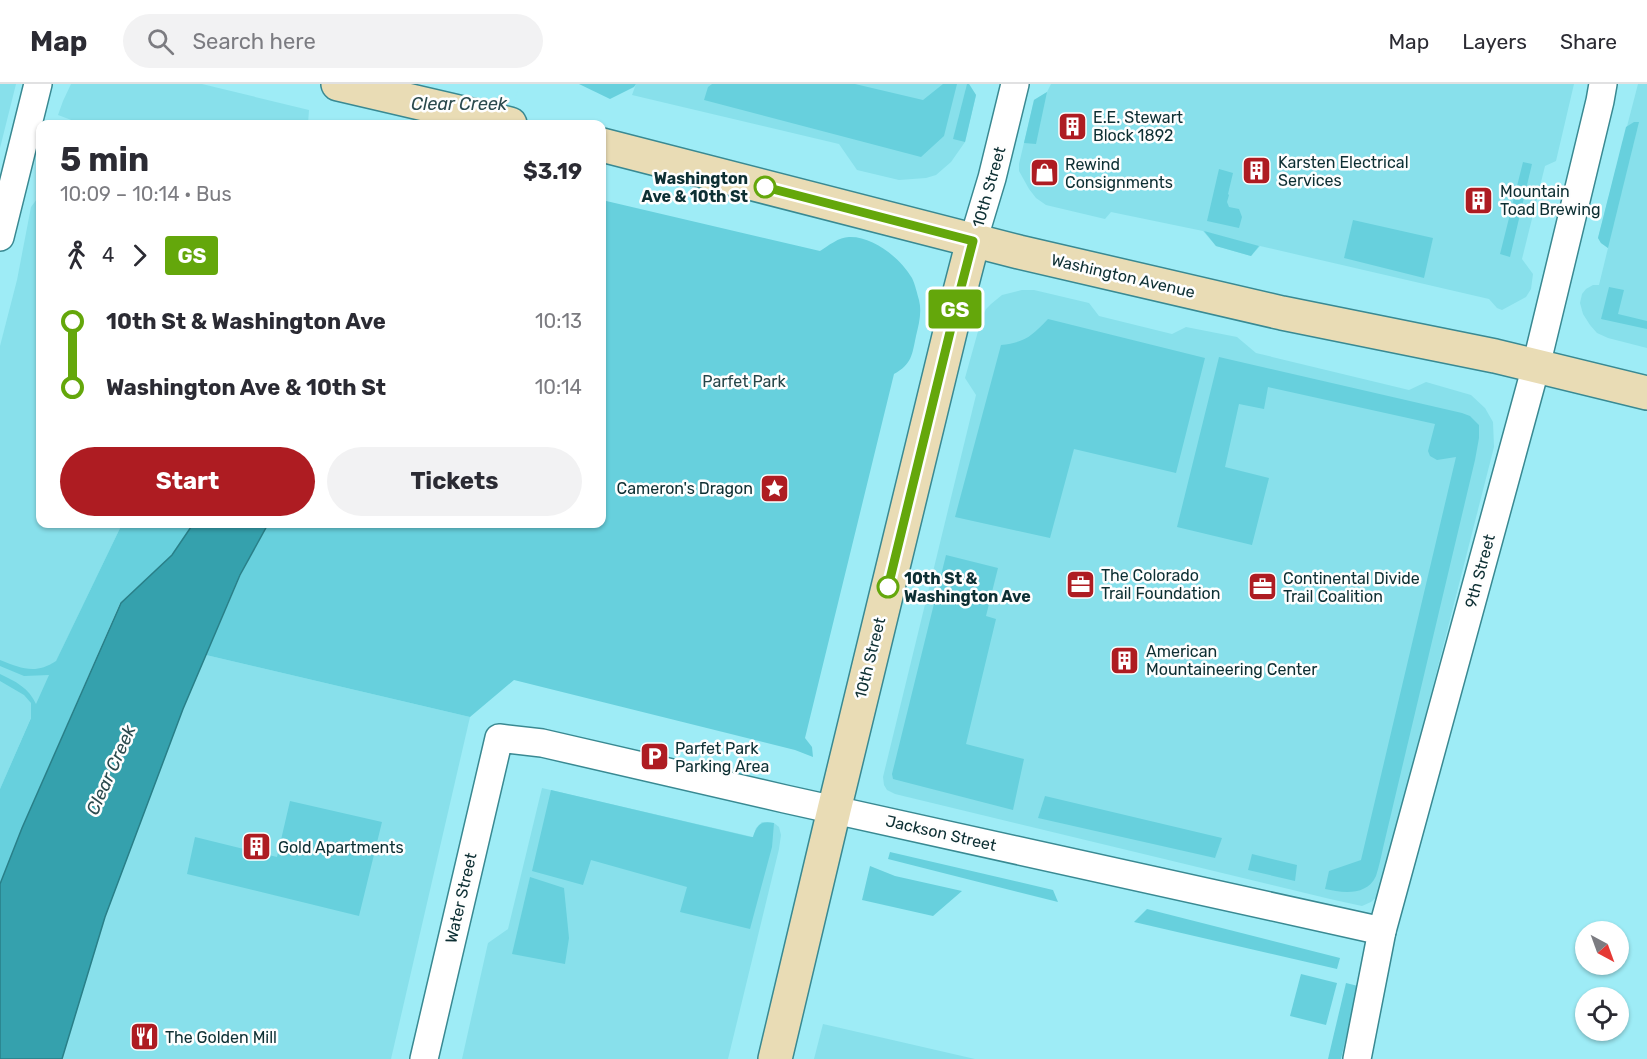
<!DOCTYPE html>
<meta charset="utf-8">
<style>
body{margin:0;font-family:Rubik,sans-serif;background:#f2f2f3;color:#2b2b33;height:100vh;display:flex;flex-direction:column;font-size:22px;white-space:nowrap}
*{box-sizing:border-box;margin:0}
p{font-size:20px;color:#7c7c81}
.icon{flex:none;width:33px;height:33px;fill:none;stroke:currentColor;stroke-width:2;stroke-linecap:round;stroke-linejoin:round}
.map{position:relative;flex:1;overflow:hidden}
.details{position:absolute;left:36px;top:36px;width:570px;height:408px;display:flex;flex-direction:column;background:#fff;border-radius:12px;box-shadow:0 2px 4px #0004}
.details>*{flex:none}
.badge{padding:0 12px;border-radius:4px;font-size:21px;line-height:39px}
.needle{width:39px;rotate:139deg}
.controls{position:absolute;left:1575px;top:837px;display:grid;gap:12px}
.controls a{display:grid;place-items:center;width:54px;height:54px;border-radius:50%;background:#fff;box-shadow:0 2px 4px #0004;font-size:30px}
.map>.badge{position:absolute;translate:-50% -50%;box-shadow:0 0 0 3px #fff}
.legs{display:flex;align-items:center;gap:9px;height:66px;padding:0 24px;font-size:20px}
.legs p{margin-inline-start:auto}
.summary{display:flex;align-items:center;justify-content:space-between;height:102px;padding:0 24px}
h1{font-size:33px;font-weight:700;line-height:45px}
.primary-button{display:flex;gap:12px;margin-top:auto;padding:12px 24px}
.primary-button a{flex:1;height:69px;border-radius:36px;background:#ae1c22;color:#fff;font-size:24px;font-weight:700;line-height:69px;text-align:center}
.primary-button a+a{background:#f2f2f3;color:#2b2b33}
ul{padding:0 24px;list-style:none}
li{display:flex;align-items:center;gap:21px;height:66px;font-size:22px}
li i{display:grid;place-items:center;width:9px;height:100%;margin:0 8px;background:currentColor}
li i::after{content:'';width:15px;height:15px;margin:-8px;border:4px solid;border-radius:50%;background:#fff}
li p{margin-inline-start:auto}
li:first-child i{background:linear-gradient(#0000 50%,currentColor 0)}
li:last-child i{background:linear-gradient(currentColor 50%,#0000 0)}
header{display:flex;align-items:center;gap:36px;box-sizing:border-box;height:84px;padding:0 30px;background:#fff;border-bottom:2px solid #e1e1e2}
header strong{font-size:28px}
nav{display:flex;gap:33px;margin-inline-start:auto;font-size:21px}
.search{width:420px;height:54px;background:#f2f2f3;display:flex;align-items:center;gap:15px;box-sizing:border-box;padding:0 21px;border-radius:33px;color:#7c7c81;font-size:22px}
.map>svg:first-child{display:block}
.built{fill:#88e0eb}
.green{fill:#67d0dd}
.water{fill:#35a1ad;stroke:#297f88;stroke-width:1.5}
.pier{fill:#9eecf6}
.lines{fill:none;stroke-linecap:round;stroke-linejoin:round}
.street-casing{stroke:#398992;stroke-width:30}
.secondary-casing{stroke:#398992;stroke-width:36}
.street{stroke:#fff;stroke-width:27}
.secondary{stroke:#e9dcb5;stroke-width:33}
.line-1-casing{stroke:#fff;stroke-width:14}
.line-1{stroke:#64a70b;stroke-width:9}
.stop-1-dot{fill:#fff;stroke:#64a70b;stroke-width:3}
.labels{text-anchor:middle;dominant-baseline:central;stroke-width:5;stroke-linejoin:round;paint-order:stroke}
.poi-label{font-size:16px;fill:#0d2f33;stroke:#fefefe;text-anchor:start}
.stop-label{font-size:16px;font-weight:bold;fill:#0d2f33;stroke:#fefefe;text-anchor:end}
.street-label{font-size:16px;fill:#0d2f33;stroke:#fefefe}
.park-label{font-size:16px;fill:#26464a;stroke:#fefefe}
.water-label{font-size:18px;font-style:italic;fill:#2b4a4e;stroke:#fefefe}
</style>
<header>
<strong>Map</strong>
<div class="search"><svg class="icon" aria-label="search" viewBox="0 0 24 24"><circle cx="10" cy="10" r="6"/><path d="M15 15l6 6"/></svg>Search here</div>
<nav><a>Map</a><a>Layers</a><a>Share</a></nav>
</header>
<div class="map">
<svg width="1647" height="975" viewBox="0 0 1647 975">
<rect width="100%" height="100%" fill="#9eecf6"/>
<g class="built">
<path d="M0 0H16L0 64Z"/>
<path d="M71 0H202L309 26 308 40H73L74 37 58 31 63 17Z"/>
<path d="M636 0H969L976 11 965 58 951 78 936 91 926 94 899 96 857 86 839 60 632 11Z"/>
<path d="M1051 0H1574L1556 77 1545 82 1522 175 1533 190 1531 205 1526 213 1502 226 1497 224 1489 215 1260 162 1251 172 1216 162 1203 147 1111 128 1105 135 1046 121 1036 114 1029 105 1019 87V80L1034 16 1047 8Z"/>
<path d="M1638 0H1647V264L1608 254 1597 249 1590 241 1583 230 1580 219 1582 210 1586 205 1593 201H1599L1608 164 1601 159 1598 154Z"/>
<path d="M40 111V440H122L50 590 0 705V262L17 196 31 123Z"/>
<path d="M1022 206H1034L1089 219 1099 232 1172 250 1186 243 1237 253 1256 269 1409 306 1426 298 1471 311 1485 324 1493 338 1494 363 1381 806 1378 812 1371 818 1362 822 1330 815 895 710 887 706 884 701 883 693 976 311 965 294 982 233 986 225 991 220 1002 211Z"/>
<path d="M206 571 470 633 391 975H62L105 833 183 625Z"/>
<path d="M542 704 753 753 756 744 762 738 774 739 779 743 781 751 779 765 728 975H462L488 859 508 845Z"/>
<path d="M823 940 975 975H814Z"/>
</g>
<g class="green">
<path d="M579 0H636L634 3 610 15Z"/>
<path d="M712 0H855L923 16 943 0H957L944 52 921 73 704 16 708 3Z"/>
<path d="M967 0H969L976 11 965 58 953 55Z"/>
<path d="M1047 8 1036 60 1024 59 1034 16Z"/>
<path d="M1634 38H1639L1608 164 1601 159 1598 154 1626 43Z"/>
<path d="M1523 78 1532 80 1510 173 1500 170Z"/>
<path d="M1219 85 1233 89 1228 110 1229 111 1227 118 1229 123 1239 125 1242 133 1239 144 1207 137Z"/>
<path d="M602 116 820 167C828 162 839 153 849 153 873 152 900 174 912 194 915 200 917 209 919 216 922 228 919 240 916 252 912 271 912 280 894 290L805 654 812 663 813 673 795 666 514 596 470 633 206 571 241 490 268 440H602Z"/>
<path d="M1353 136 1433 154 1424 194 1344 174Z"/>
<path d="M1204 147 1259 162 1251 172 1216 162Z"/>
<path d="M1609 203 1624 206 1618 230 1647 237V245L1601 235Z"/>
<path d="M1048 235 1205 274 1176 389 1074 365 1050 454 955 433 1001 261C1025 258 1031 253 1048 235Z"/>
<path d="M1219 273 1462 329 1470 332 1479 341V354L1475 376 1383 764C1381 773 1379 783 1376 792 1367 812 1343 809 1325 805L1329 787 1361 776 1456 373 1437 376 1430 372 1428 367 1435 340 1268 303 1264 325 1239 320 1225 383 1269 394 1252 461 1177 443Z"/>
<path d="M122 440H193L172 471 120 519 22 744 0 800V705L31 634V619L24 611 0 597V590C15 597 29 604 36 620L49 591 24 592 0 582V576C21 584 35 591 56 577Z"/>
<path d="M946 471 998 484 986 532 996 535 966 660 1024 675 1013 726 893 695 892 690Z"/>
<path d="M551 706 751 753H753C757 741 761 736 774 739L772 763 750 845 680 828 687 803 591 776 583 801 532 787Z"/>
<path d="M1045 712 1222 754 1215 774 1038 734Z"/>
<path d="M290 717 382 738 359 832 187 790 195 753 277 773Z"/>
<path d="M890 768 1053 806 1058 818 888 775Z"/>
<path d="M1252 770 1297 781 1295 797 1248 786Z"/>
<path d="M870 782 895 792 962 807 933 832 862 816Z"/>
<path d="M530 793 564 804 569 854 565 880 512 870Z"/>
<path d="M1147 825 1340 874 1337 885 1134 838Z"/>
<path d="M1301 890 1337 899 1326 941 1290 932Z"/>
<path d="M1346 899 1358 902 1341 975H1328Z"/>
</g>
<path class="water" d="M193 440H268L240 491 183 625 105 833 62 975H0V800L22 744 121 519 172 471Z"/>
<path class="pier" d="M414 0H520L506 40H398Z"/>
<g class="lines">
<defs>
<g id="street">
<path d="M0 153 38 0"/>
<path d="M973 157 992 94 1015 0"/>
<path d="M424 975 499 654 542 659 785 715 1382 847"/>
<path d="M1357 975 1382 847 1536 282 1600 17 1603 0"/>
</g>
<g id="secondary">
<path d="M338 0 510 40"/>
<path d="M602 61 1019 168 1282 229 1495 272 1647 309"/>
<path d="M775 975 834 726 959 211 973 157"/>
</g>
</defs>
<use href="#street" class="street-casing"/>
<use href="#secondary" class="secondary-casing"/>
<use href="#street" class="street"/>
<use href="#secondary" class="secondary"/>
</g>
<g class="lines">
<defs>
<path id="line-1" d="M765 103 973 157 959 211 888 503"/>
</defs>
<use href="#line-1" class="line-1-casing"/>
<use href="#line-1" class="line-1"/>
</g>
<defs>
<symbol id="building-square" viewBox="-11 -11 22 22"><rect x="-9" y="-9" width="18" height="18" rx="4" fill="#ae1c22" stroke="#fefefe"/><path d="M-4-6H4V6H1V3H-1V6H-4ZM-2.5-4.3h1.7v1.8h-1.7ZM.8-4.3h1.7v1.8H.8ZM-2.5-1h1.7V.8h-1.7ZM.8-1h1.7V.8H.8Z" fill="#fff"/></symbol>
<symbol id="shop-square" viewBox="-11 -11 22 22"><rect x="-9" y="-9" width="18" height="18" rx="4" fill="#ae1c22" stroke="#fefefe"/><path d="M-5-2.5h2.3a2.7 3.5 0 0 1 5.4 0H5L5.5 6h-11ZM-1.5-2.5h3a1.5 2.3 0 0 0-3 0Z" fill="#fff"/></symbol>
<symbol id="sight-square" viewBox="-11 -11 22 22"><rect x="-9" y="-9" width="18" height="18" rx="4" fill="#ae1c22" stroke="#fefefe"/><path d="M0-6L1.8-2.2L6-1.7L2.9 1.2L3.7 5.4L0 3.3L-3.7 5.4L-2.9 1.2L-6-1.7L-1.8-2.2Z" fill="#fff"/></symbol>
<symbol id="office-square" viewBox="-11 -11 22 22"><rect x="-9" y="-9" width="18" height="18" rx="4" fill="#ae1c22" stroke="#fefefe"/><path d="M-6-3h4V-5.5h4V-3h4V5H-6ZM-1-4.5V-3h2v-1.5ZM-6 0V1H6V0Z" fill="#fff"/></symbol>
<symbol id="parking-square" viewBox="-11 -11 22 22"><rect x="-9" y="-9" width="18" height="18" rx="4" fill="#ae1c22" stroke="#fefefe"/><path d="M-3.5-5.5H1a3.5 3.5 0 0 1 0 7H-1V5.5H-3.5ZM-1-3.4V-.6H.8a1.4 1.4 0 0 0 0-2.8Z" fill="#fff"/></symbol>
<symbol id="restaurant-square" viewBox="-11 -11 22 22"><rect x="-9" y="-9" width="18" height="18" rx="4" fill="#ae1c22" stroke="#fefefe"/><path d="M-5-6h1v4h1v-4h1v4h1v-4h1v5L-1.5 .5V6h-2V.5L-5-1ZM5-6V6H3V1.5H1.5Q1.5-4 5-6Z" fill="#fff"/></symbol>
</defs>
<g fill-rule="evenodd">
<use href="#building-square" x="1056" y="26" width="33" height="33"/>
<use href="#building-square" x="1240" y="70" width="33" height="33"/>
<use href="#shop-square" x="1028" y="72" width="33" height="33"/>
<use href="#building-square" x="1462" y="100" width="33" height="33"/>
<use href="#sight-square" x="758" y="388" width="33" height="33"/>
<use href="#office-square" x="1064" y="484" width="33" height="33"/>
<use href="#office-square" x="1246" y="486" width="33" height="33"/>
<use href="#building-square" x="1108" y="560" width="33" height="33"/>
<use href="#parking-square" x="638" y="656" width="33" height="33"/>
<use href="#building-square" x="240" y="746" width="33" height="33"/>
<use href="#restaurant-square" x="128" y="936" width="33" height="33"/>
</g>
<g class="stop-1-dot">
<circle cx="765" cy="103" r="10"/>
<circle cx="888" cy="503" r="10"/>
</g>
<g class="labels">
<g class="poi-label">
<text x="1093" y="33">E.E. Stewart<tspan x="1093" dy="18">Block 1892</tspan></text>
<text x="1278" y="78">Karsten Electrical<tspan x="1278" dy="18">Services</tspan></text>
<text x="1065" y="80">Rewind<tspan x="1065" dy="18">Consignments</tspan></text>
<text x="1500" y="107">Mountain<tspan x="1500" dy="18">Toad Brewing</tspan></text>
<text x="753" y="404" text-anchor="end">Cameron's Dragon</text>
<text x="1101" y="491">The Colorado<tspan x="1101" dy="18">Trail Foundation</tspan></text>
<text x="1283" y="494">Continental Divide<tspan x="1283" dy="18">Trail Coalition</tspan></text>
<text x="1146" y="567">American<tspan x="1146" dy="18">Mountaineering Center</tspan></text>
<text x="675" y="664">Parfet Park<tspan x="675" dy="18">Parking Area</tspan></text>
<text x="278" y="763">Gold Apartments</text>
<text x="165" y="953">The Golden Mill</text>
</g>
<g class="stop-label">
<text x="748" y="94">Washington<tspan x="748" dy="18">Ave &amp; 10th St</tspan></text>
<text x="904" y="494" text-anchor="start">10th St &amp;<tspan x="904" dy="18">Washington Ave</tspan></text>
</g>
<g class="street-label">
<text transform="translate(989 103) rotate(-74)">10th Street</text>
<text transform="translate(1123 192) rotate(13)">Washington Avenue</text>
<text transform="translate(1480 487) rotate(-75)">9th Street</text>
<text transform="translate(870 574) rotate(-76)">10th Street</text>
<text transform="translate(941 749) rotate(13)">Jackson Street</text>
<text transform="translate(461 814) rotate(-77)">Water Street</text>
</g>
<g class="park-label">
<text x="744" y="297">Parfet Park</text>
</g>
<g class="water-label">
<text x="459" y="20">Clear Creek</text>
<text transform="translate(111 686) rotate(-66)">Clear Creek</text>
</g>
</g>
</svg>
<div class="controls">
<a><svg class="needle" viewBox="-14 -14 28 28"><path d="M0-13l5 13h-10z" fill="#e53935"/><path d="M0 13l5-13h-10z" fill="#7c7c81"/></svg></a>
<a><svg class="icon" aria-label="locate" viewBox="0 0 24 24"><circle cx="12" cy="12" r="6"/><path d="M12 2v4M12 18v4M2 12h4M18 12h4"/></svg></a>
</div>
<b class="badge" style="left:955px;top:225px;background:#64a70b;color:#fff">GS</b>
<section class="details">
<div class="summary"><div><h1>5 min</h1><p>10:09 – 10:14 · Bus</p></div><b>$3.19</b></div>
<div class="legs"><svg class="icon" aria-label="walk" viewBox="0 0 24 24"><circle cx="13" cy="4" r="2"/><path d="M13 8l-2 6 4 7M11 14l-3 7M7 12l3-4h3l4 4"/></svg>4<svg class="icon" aria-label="forward" viewBox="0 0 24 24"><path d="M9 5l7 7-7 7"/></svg><b class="badge" style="background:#64a70b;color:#fff">GS</b></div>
<ul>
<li><i style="color:#64a70b"></i><b>10th St &amp; Washington Ave</b><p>10:13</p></li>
<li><i style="color:#64a70b"></i><b>Washington Ave &amp; 10th St</b><p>10:14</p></li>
</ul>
<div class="primary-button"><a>Start</a><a>Tickets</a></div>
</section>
</div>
